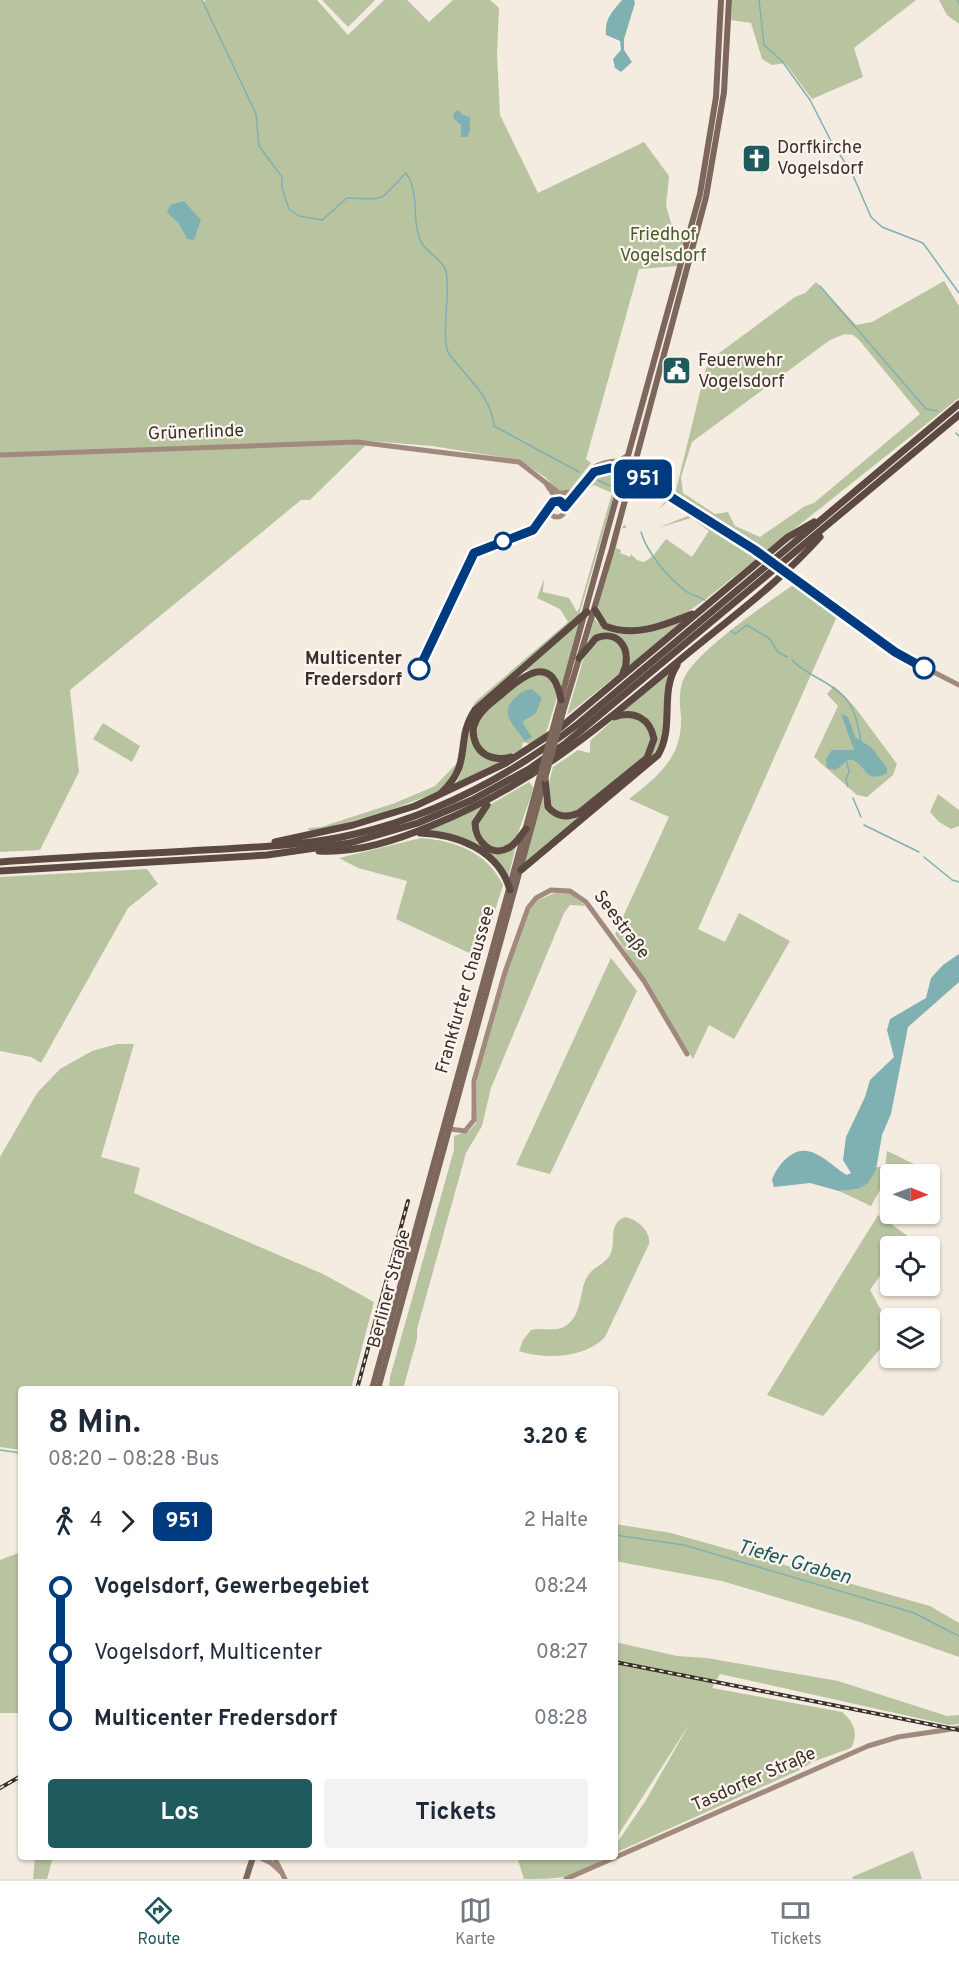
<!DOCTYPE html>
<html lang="de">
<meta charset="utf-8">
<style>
body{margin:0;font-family:Overpass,sans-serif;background:#f2f2f3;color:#1f2937;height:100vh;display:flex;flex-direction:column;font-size:22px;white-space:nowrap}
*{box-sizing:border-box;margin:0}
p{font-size:20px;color:#747a83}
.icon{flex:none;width:33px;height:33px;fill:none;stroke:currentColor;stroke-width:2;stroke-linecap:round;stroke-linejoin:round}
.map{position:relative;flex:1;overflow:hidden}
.sheet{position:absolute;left:18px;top:1386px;width:600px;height:474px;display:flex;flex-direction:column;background:#fff;border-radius:6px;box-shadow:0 2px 4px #0004}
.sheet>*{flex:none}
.badge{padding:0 12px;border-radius:9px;font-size:21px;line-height:39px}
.needle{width:39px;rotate:91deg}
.fabs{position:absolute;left:880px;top:1164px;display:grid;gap:12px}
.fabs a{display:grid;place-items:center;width:60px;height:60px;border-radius:6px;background:#fff;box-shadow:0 2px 4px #0004;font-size:30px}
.map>.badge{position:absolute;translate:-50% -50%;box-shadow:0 0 0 3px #fff}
.legs{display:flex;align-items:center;gap:9px;height:66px;padding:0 30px;font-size:20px}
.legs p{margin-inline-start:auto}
.summary{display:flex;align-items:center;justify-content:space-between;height:102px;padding:0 30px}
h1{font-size:33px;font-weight:700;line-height:45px}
.action{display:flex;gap:12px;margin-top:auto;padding:12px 30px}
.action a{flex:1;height:69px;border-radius:6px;background:#1f5a5e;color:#fff;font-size:24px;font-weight:700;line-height:69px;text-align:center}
.action a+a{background:#f2f2f3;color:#1f2937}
ul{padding:0 30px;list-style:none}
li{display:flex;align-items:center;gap:21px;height:66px;font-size:22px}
li i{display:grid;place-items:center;width:9px;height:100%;margin:0 8px;background:currentColor}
li i::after{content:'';width:15px;height:15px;margin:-8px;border:4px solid;border-radius:50%;background:#fff}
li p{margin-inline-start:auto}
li:first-child i{background:linear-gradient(#0000 50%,currentColor 0)}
li:last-child i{background:linear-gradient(currentColor 50%,#0000 0)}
.dock{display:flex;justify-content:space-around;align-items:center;height:84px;border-top:2px solid #e0e1e3;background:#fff;font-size:16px;color:#747a83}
.dock a{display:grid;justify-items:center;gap:3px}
.dock .current{color:#1f5a5e}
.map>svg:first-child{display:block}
.green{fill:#b8c4a0;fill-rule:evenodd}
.water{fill:#7fb0b2}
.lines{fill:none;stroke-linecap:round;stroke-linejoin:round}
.stream{stroke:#7fb0b2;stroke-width:1.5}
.secondary{stroke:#a18a7d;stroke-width:5}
.primary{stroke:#7d675c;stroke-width:6}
.highway{stroke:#5c4a42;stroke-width:7}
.rail-casing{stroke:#3b302b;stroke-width:4}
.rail{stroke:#fbf5ee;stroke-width:1.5;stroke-dasharray:4.5;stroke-linecap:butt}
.secondary-bridge{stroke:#a18a7d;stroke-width:5}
.primary-bridge{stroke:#7d675c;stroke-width:6}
.line-1-casing{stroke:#fff;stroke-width:14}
.line-1{stroke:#003b80;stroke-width:9}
.stop-1-dot{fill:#fff;stroke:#003b80;stroke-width:3}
.labels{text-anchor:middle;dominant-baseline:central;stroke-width:4.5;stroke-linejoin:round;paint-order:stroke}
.poi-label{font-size:18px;fill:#3b302b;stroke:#fbf5ee;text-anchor:start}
.park-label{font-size:18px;fill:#4a5a2e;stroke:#fbf5ee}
.street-label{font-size:18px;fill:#3b302b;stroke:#fbf5ee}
.stop-label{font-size:18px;font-weight:bold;fill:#3b302b;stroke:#fbf5ee;text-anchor:end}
.water-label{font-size:20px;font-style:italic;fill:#1f5a5e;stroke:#fbf5ee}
</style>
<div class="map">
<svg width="959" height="1879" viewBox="0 0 959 1879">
<rect width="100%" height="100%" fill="#f4ebe1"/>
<g class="green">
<path d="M0 0H202L203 3 206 0H317L348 35 384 0H407L429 22 453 0H490L499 8 497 54 500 115 538 193 644 142 669 176 666 206 672 226 685 238 678 266 639 269 586 459 591 463 569 491 557 490 545 477 519 460 432 446 370 441 310 500H301L70 690 79 772 40 850 0 852ZM184 201 187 239 178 223 168 212 171 204Z"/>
<path d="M322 0H375L348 27Z"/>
<path d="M732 0H916L854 48 863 77 812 99 785 63 772 65 762 59 751 23 731 20Z"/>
<path d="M939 0H959V24L947 15Z"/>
<path d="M757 146 764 153 769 166 761 174 747 155 750 148Z"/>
<path d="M944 281 959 306V398L764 553 675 494 706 368 711 359 795 297 805 293 816 282 856 325 872 322ZM845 334 853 335 859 340 920 414 814 503 805 506 760 537 735 526 728 512 715 514 683 493 681 477 692 442 830 340Z"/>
<path d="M611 471 617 474 619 479 579 615 473 709 460 765 441 791 382 813 310 832 308 828 321 827 395 803 435 786 457 763 462 729 475 702 568 622 560 609 537 598 544 579 543 592 569 598 577 612 579 609 612 493 594 485 582 493 580 490 594 474Z"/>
<path d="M667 499 672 500 759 558C712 589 677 639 614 626 603 624 597 612 598 602L612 552H614L623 526 626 525V528H622L616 548 621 550 620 553 630 557 631 554 637 560 644 562 653 556 666 539 692 557 709 531 691 518 658 528 690 515 669 500 659 509Z"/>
<path d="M796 583 838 614 698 929 725 942 739 913 790 941 734 1039 709 1025 693 1059 615 934 669 817 629 799C658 776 682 758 681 718 680 704 678 691 684 678 697 650 769 602 796 583Z"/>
<path d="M689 617 626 670 630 655 625 643 596 636 588 641 594 618C618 649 660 628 689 617Z"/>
<path d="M581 622 561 692C559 670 540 666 522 672Z"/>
<path d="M614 639 625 652 620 673 567 715 584 657 596 640Z"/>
<path d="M673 668C654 701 677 725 649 762L656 744 648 720 617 714Z"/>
<path d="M531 673 550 676 558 694 546 733 530 744 523 742 522 748C507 760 496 758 480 749L475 729 480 716Z"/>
<path d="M834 686 854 706 897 764 893 775 867 797 857 795 814 757 838 706 827 694Z"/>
<path d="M628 716 645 723 652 739 646 756 577 811 563 814 550 806 548 787 553 767 578 750 590 753V741L612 721Z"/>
<path d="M103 723 140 746 132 762 93 739Z"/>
<path d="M472 724 479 752 509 759 456 783C468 764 463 743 472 724Z"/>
<path d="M529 782 533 787 532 793 515 842 498 849 484 843 477 824 486 807Z"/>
<path d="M938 794 959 810V826L951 829 939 822 930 812Z"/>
<path d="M542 797 550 813 581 816 524 863Z"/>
<path d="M482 807 473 823 477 843 486 849 516 846 508 878C481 854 464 830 424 831Z"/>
<path d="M421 838C456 841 487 852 503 885L480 958 396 919 407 881 358 868 339 858Z"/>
<path d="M147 869 158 884 128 908 41 1063 31 1057 0 1051V877Z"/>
<path d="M557 892 570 893 586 906 570 905 564 913 491 1088 482 1126 466 1153 417 1329V1339L403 1389H389L390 1377 454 1150V1136L469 1131 476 1123 477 1079 509 965 529 911 536 901Z"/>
<path d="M611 958 637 991 550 1174 516 1165Z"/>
<path d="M117 1044H134L101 1157 140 1168 134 1193 323 1274 374 1302 351 1389H21V1450L0 1447V1157L37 1093 60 1069 92 1051Z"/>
<path d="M887 1151 914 1164 908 1174H891V1186L884 1183 871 1206 839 1191 858 1189 877 1167H885Z"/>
<path d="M878 1215 908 1236 900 1246H891V1260L870 1290 891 1328V1336L823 1416 767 1395Z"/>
<path d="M625 1217C637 1219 651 1231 649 1244L605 1337C585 1358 546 1360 519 1351L523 1340 531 1330C543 1327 556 1333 567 1325 582 1314 579 1294 586 1279 592 1266 606 1265 611 1253 616 1240 608 1224 625 1217Z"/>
<path d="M615 1524 671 1533 930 1606 959 1623V1657L860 1622 722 1581 615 1561Z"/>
<path d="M21 1552V1713H0V1560Z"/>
<path d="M615 1642 677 1656 707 1658 838 1681 947 1716 959 1715V1724L949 1725 720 1674 712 1688 842 1712C854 1722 859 1734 851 1748L812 1762 802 1769 615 1853V1846L646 1800 690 1723 615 1840Z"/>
<path d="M913 1851 922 1879H853L852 1877Z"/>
<path d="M35 1857H53L47 1879H33Z"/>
<path d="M517 1857H604C588 1879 550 1879 524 1879Z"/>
</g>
<g class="water">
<path d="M622 0H634L635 3 624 39V50L632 62 621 72 615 68 613 59 621 50 620 41 606 35C605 18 612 12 622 0Z"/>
<path d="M458 110 463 115 470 117V131L467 137H461V125L453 118 454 113Z"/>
<path d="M184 201 201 220 194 240 187 239 178 223 167 212 171 204Z"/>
<path d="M532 689 542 698 536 713 522 722 532 737 525 741C515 726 497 713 516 697 521 692 525 690 532 689Z"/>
<path d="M841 714 848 717 855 737 872 748 887 768V773C864 784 869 768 853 760H848L836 770 827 768 826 759 832 750H854Z"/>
<path d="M959 954V982L908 1027 891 1114 882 1135 876 1170 868 1183 858 1189 839 1191 810 1183 774 1187 772 1180C775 1171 781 1163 788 1157 810 1139 828 1164 847 1175L851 1173 843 1160 846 1137 865 1097 870 1080 894 1057 887 1030 890 1019 926 998 931 978 943 965Z"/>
</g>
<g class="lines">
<g class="stream">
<path d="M202 0 256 114 259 146 282 177V188L289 209 299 216 322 220 347 198C389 200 378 201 406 173 421 194 410 221 422 244 428 253 443 260 446 271 451 293 440 338 449 354 467 378 491 395 494 426L579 472"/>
<path d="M759 0 764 45 782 61 810 100 832 143 852 173 871 217 882 227 923 243 959 293"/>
<path d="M957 0 959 3"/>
<path d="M820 286 926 409 937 411"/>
<path d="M956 433 959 436"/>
<path d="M595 479 615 488"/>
<path d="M641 532C647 553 669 579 687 592 693 596 699 596 705 600"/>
<path d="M731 631 735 634 747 625 770 639 778 652 787 657"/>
<path d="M792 660C798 667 806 671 814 676 849 695 854 703 861 741"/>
<path d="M847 762 849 772 846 779 848 787"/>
<path d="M853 798 861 817"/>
<path d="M864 825 919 852"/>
<path d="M924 857 951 879"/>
<path d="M952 880 959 882"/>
<path d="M0 1450 21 1453"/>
<path d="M615 1535 684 1545 914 1613 959 1636"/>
</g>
<g class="secondary">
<path d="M0 455 357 442 519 462 559 493 573 492"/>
<path d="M631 473 659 488 755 550"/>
<path d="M583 481C595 468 608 467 624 472"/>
<path d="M547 485 558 501"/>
<circle cx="557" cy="509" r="8"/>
<path d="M561 502C586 485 581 462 619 461L622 464"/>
<path d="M565 507 573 496"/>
<path d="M795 578 900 655 959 685"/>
<path d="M450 1129 465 1131 474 1120V1081L505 972 528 908 536 898 551 890 570 891 586 902 644 981 687 1054"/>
<path d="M259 1857 271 1863 282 1873"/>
<path d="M274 1857 285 1879"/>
<path d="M566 1879 868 1746 898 1737 959 1728"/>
</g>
<g class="primary">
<path d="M619 461 628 456"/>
<path d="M563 712 612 549 706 197 724 92 729 0"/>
<path d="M556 717 700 194 716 97 721 0"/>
<path d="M372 1389 538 783"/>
<path d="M378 1389 544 782"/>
<path d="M246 1879 253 1857"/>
</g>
<g class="highway">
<path d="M595 610 605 626C635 638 664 625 692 614"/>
<path d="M579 658 596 638C620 629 633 652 623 673"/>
<path d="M511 757C490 762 474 753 473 730 476 713 490 704 502 694 526 673 553 654 561 700"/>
<path d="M545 779 548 807C557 817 566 818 579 813L647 758 654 739C650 718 634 710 614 717"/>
<path d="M441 793C474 763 454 741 475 710L587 612"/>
<path d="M487 805 475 823C475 841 492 859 510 847 517 843 521 835 526 829"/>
<path d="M420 833C457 834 499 850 510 890"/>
<path d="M275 842 353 825 415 806 506 763 560 728 788 537 814 522"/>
<path d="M319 851C358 853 397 840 433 825 533 785 599 727 681 659 728 620 779 583 820 537"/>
<path d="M0 862C68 857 137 854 205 850 255 847 306 846 355 834 437 815 511 775 578 724L959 404"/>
<path d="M521 870 658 755C675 726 659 693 677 665"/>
<path d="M0 871 267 855 350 843 418 823 472 800 529 769 566 743 959 415"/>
</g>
<defs>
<g id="rail">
<path d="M357 1389 408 1201"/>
<path d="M615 1662 959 1730"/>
<path d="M0 1788 21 1776"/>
</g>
</defs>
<use href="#rail" class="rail-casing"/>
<use href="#rail" class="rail"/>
<path class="secondary-bridge" d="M755 550 795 578"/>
<g class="primary-bridge">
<path d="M545 779 563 712"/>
<path d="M538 783 556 717"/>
</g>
</g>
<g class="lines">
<defs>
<path id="line-1" d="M419 669 474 553 533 530 553 502 560 501 565 507 594 472 610 468 636 475 755 550 895 652 924 668"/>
</defs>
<use href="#line-1" class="line-1-casing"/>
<use href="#line-1" class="line-1"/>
</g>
<defs>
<symbol id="church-square" viewBox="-11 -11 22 22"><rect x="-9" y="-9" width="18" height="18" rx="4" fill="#1f5a5e" stroke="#fbf5ee"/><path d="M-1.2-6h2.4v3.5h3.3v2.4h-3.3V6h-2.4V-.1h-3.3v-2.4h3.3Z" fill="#fff"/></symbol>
<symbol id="civic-square" viewBox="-11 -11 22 22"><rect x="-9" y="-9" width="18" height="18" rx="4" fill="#1f5a5e" stroke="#fbf5ee"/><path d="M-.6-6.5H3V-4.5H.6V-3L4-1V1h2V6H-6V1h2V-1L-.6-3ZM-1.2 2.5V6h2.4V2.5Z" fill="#fff"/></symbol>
</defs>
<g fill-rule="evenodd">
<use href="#church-square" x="740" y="142" width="33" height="33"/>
<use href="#civic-square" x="660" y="354" width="33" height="33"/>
</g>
<g class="stop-1-dot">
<circle cx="503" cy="541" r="8"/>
<circle cx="924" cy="668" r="10"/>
<circle cx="419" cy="669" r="10"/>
</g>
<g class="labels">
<g class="poi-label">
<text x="777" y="148">Dorfkirche<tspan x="777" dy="21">Vogelsdorf</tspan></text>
<text x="698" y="361">Feuerwehr<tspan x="698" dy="21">Vogelsdorf</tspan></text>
</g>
<g class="park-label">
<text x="663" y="235">Friedhof<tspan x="663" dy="21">Vogelsdorf</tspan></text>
</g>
<g class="street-label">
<text transform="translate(196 433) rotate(-2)">Grünerlinde</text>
<text transform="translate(621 925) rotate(53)">Seestraße</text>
<text transform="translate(466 990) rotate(-74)">Frankfurter Chaussee</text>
<text transform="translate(390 1289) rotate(-75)">Berliner Straße</text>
<text transform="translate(754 1780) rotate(-24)">Tasdorfer Straße</text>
</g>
<g class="stop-label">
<text x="402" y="659">Multicenter<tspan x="402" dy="21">Fredersdorf</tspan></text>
</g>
<g class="water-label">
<text transform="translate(794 1563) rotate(16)">Tiefer Graben</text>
</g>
</g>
</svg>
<div class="fabs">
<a><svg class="needle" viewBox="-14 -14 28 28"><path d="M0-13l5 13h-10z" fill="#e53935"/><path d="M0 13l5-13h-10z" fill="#747a83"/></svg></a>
<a><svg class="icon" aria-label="locate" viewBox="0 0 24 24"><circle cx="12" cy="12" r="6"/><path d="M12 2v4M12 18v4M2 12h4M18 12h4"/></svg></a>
<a><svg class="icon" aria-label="layers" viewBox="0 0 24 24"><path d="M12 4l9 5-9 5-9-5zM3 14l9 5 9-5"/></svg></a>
</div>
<b class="badge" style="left:643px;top:479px;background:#003b80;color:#fff">951</b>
<section class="sheet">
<div class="summary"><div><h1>8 Min.</h1><p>08:20 – 08:28 · Bus</p></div><b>3.20 €</b></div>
<div class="legs"><svg class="icon" aria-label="walk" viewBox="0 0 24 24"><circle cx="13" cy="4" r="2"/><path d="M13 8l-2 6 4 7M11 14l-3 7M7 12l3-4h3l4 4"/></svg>4<svg class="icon" aria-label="forward" viewBox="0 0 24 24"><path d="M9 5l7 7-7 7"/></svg><b class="badge" style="background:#003b80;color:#fff">951</b><p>2 Halte</p></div>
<ul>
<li><i style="color:#003b80"></i><b>Vogelsdorf, Gewerbegebiet</b><p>08:24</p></li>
<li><i style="color:#003b80"></i><span>Vogelsdorf, Multicenter</span><p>08:27</p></li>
<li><i style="color:#003b80"></i><b>Multicenter Fredersdorf</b><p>08:28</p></li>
</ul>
<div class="action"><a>Los</a><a>Tickets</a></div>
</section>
</div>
<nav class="dock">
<a class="current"><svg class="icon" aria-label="directions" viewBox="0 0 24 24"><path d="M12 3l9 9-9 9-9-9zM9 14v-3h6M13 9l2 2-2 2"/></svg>Route</a>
<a><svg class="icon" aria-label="map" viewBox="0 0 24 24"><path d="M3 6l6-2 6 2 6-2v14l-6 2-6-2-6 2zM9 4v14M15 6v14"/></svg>Karte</a>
<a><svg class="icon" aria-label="tickets" viewBox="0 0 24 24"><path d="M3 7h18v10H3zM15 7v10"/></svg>Tickets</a>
</nav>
